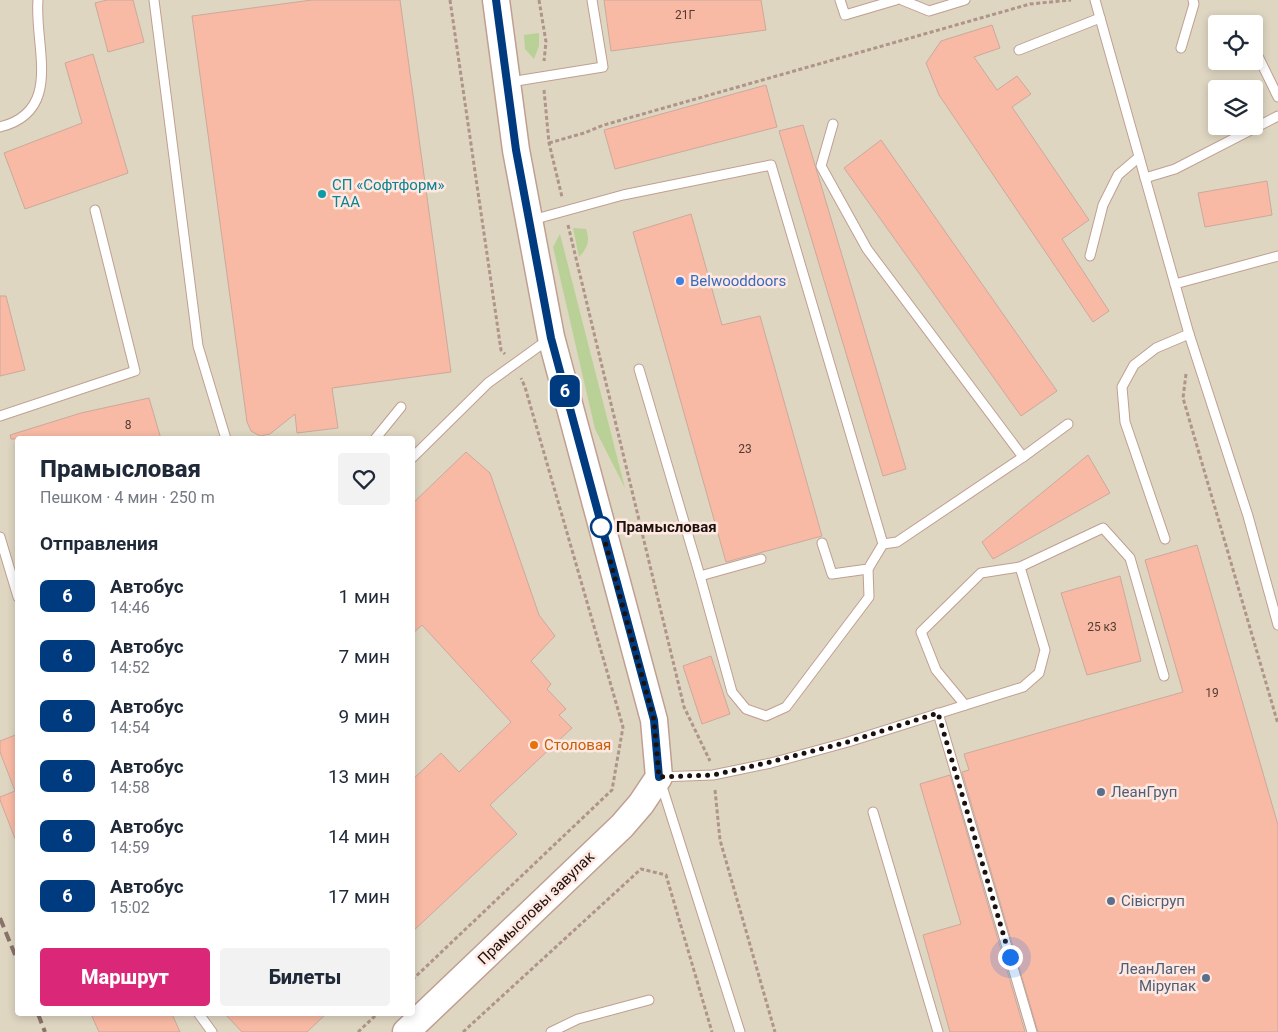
<!DOCTYPE html>
<html lang="ru">
<meta charset="utf-8">
<style>
body{margin:0;font-family:Roboto,sans-serif;background:#f2f2f3;color:#1f2937;height:100vh;display:flex;flex-direction:column;font-size:19px;white-space:nowrap}
*{box-sizing:border-box;margin:0}
p{font-size:16px;color:#747a83}
.icon{flex:none;width:28px;height:28px;fill:none;stroke:currentColor;stroke-width:2;stroke-linecap:round;stroke-linejoin:round}
.map{position:relative;flex:1;overflow:hidden}
.panel{position:absolute;left:15px;top:436px;width:400px;height:580px;display:flex;flex-direction:column;background:#fff;border-radius:5px;box-shadow:0 2px 8px #0003}
.panel>*{flex:none}
.badge{padding:0 10px;border-radius:8px;font-size:18px;line-height:32px}
.buttons{position:absolute;left:1208px;top:15px;display:grid;gap:10px}
.buttons a{display:grid;place-items:center;width:55px;height:55px;border-radius:5px;background:#fff;box-shadow:0 2px 8px #0003;font-size:25px}
.you{position:absolute;width:25px;height:25px;margin:-12px;border:4px solid #fff;border-radius:50%;background:#1a73e8;box-shadow:0 0 0 8px #1a73e833}
.map>.badge{position:absolute;translate:-50% -50%;box-shadow:0 0 0 2px #fff}
h2{padding:0 25px;font-size:19px;line-height:45px}
.round{display:grid;place-items:center;flex:none;width:52px;height:52px;border-radius:5px;background:#f2f2f3}
.summary{display:flex;align-items:center;justify-content:space-between;height:85px;padding:0 25px}
h1{font-size:24px;font-weight:800;line-height:38px}
.cta{display:flex;gap:10px;margin-top:auto;padding:10px 25px}
.cta a{flex:1;height:58px;border-radius:5px;background:#db2777;color:#fff;font-size:20px;font-weight:800;line-height:58px;text-align:center}
.cta a+a{background:#f2f2f3;color:#1f2937}
ul{padding:0;list-style:none}
li{display:flex;align-items:center;gap:15px;height:60px;padding:0 25px}
li div{flex:1}
li b{display:block;font-size:19px}
li em{font-style:normal}
li .badge{min-width:55px;font-weight:700;text-align:center}
.map>svg:first-child{display:block}
.industrial{fill:#ded6c1;fill-rule:evenodd}
.green{fill:#b9d197}
.building{fill:#f8baa4;stroke:#cba99d}
.lines{fill:none;stroke-linecap:round;stroke-linejoin:round}
.service-casing{stroke:#c09f93;stroke-width:11}
.secondary-casing{stroke:#c09f93;stroke-width:29}
.path{stroke:#af948a;stroke-width:3;stroke-dasharray:4 2.5;stroke-linecap:butt}
.service{stroke:#fff;stroke-width:9}
.secondary{stroke:#fff;stroke-width:26}
.rail{stroke:#897269;stroke-width:4;stroke-dasharray:10 5;stroke-linecap:butt}
.line-casing{stroke:#fff;stroke-width:11}
.line{stroke:#003b80;stroke-width:8}
.walk{stroke:#1c110d;stroke-width:5;stroke-dasharray:0 9}
.culture-dot{fill:#0f9aa8;stroke:#fee8e1;stroke-width:2}
.shop-dot{fill:#3f7fe0;stroke:#fee8e1;stroke-width:2}
.stop-dot{fill:#fff;stroke:#003b80;stroke-width:2.5}
.food-dot{fill:#e8710a;stroke:#fee8e1;stroke-width:2}
.service-dot{fill:#5c6f8a;stroke:#fee8e1;stroke-width:2}
.labels{text-anchor:middle;dominant-baseline:central;stroke-width:5;stroke-linejoin:round;paint-order:stroke}
.number-label{font-size:12px;fill:#533b33}
.culture-label{font-size:15px;fill:#0d838f;stroke:#fee8e1;text-anchor:start}
.shop-label{font-size:15px;fill:#366cbe;stroke:#fee8e1;text-anchor:start}
.stop-label{font-size:15px;font-weight:bold;fill:#1c110d;stroke:#fee8e1;text-anchor:start}
.food-label{font-size:15px;fill:#c56008;stroke:#fee8e1;text-anchor:start}
.service-label{font-size:15px;fill:#4e5e75;stroke:#fee8e1;text-anchor:start}
.street-label{font-size:15px;fill:#1c110d;stroke:#fee8e1}
</style>
<div class="map">
<svg width="1278" height="1032" viewBox="0 0 1278 1032">
<rect width="100%" height="100%" fill="#fbd8cb"/>
<path class="industrial" d="M0 0H1278V1032H0ZM1216 24H1254V61H1216ZM1216 89H1254V126H1216ZM18 439H412V1014H18Z"/>
<g class="green">
<path d="M539 33V46L534 59 525 49 524 35Z"/>
<path d="M573 228 586 229C590 241 588 247 579 257Z"/>
<path d="M560 234 625 488 595 429 553 247Z"/>
</g>
<g class="building">
<path d="M107 0H133L144 42 108 52 95 3Z"/>
<path d="M312 0H400L451 372 332 388 338 428 297 433 295 414 270 434 260 436 251 431 247 422 192 16Z"/>
<path d="M604 0H761L766 30 611 51Z"/>
<path d="M992 25 1000 48 974 57 997 90 1017 76 1031 94 1012 107 1089 220 1062 239 1109 311 1093 322 939 95 926 63 941 41Z"/>
<path d="M93 54 128 173 25 209 4 153 82 123 65 63Z"/>
<path d="M766 85 777 127 615 169 604 130Z"/>
<path d="M803 125 906 469 883 476 779 131Z"/>
<path d="M881 140 1057 391 1021 416 844 168Z"/>
<path d="M1267 181 1272 215 1205 227 1198 193Z"/>
<path d="M691 214 722 325 760 316 822 536 726 562 633 232Z"/>
<path d="M0 296H6L25 370 0 376Z"/>
<path d="M149 398 161 439H11L10 435 81 413Z"/>
<path d="M466 452 490 473 539 615 555 636 531 661 551 684 547 689 566 709 559 715 572 728 490 805 517 834 412 932V780L441 753 459 772 511 722 422 625 412 634V504Z"/>
<path d="M1088 455 1110 493 993 559 982 542Z"/>
<path d="M1197 545 1278 825V1032H1038L962 772 969 770 964 754 1183 692 1145 560Z"/>
<path d="M1120 576 1141 661 1087 675 1061 593Z"/>
<path d="M711 656 730 714 702 724 683 666Z"/>
<path d="M18 734V841H16L0 800V797L15 791 0 752V741Z"/>
<path d="M950 775 1025 1032H950L923 935 961 924 920 784Z"/>
<path d="M91 1014H172L180 1032H99Z"/>
<path d="M225 1014H326L307 1032H242Z"/>
</g>
<g class="lines">
<defs>
<g id="service">
<path d="M154 0 198 346 226 439"/>
<path d="M840 0 845 15 896 0"/>
<path d="M902 0 929 11 965 0"/>
<path d="M1095 0 1189 334 1248 516 1278 625"/>
<path d="M1181 48 1194 4 1193 0"/>
<path d="M1254 48 1278 97"/>
<path d="M1019 50 1100 18"/>
<path d="M510 82 603 67 592 0"/>
<path d="M0 127C64 111 34 46 38 0"/>
<path d="M1145 178 1175 169 1278 116"/>
<path d="M532 220 623 195 771 165 883 544 897 542 1023 457 867 249 821 166 833 124"/>
<path d="M1090 256 1103 205 1118 175 1139 157"/>
<path d="M1175 284 1278 256"/>
<path d="M639 369 700 576 761 559"/>
<path d="M0 416 135 371 95 210"/>
<path d="M375 439 401 407"/>
<path d="M1023 457 1068 424"/>
<path d="M412 458 488 383 549 339"/>
<path d="M0 537 18 597"/>
<path d="M1165 539 1125 422 1122 387 1134 365 1156 348 1189 334"/>
<path d="M822 543 832 574 868 569 883 544"/>
<path d="M700 576 732 692 746 709 766 716 786 707 869 597 868 569"/>
<path d="M965 705 936 670 921 632 981 573 1020 567"/>
<path d="M938 713 1032 1032"/>
<path d="M873 812 938 1032"/>
<path d="M199 1014 212 1032"/>
<path d="M551 1032 578 1019 649 1000"/>
<path d="M740 1032 659 777 713 775 771 763 848 742 1023 687 1039 673 1045 650 1020 567 1103 528 1130 558 1164 676"/>
</g>
<path id="secondary" d="M406 1032 622 826 641 804 659 777 654 720 551 337 516 150 496 0"/>
</defs>
<use href="#service" class="service-casing"/>
<use href="#secondary" class="secondary-casing"/>
<g class="path">
<path d="M450 0 501 350 505 354"/>
<path d="M539 0 546 42 544 61"/>
<path d="M544 90 549 143 562 197"/>
<path d="M549 143 584 133 604 125 1030 4 1071 0"/>
<path d="M568 225 684 707 710 761"/>
<path d="M1186 374 1183 398 1278 724"/>
<path d="M715 790 720 840 775 1032"/>
<path d="M412 980 612 790 623 727 525 387 521 378"/>
<path d="M358 1032 377 1014"/>
<path d="M463 1032 641 869 666 875 712 1032"/>
</g>
<use href="#service" class="service"/>
<use href="#secondary" class="secondary"/>
<g class="rail">
<path d="M0 918 18 962"/>
<path d="M38 1014 45 1032"/>
</g>
</g>
<g class="lines">
<defs>
<path id="line" d="M496 0 516 150 551 338 654 720 659 777"/>
</defs>
<use href="#line" class="line-casing"/>
<use href="#line" class="line"/>
<path class="walk" d="M601 527 654 720 659 777 713 775 770 762 848 742 938 713 1010 957"/>
</g>
<circle class="culture-dot" cx="322" cy="194" r="5"/>
<circle class="shop-dot" cx="680" cy="281" r="5"/>
<circle class="stop-dot" cx="601" cy="527" r="10"/>
<circle class="food-dot" cx="534" cy="745" r="5"/>
<g class="service-dot">
<circle cx="1101" cy="792" r="5"/>
<circle cx="1111" cy="901" r="5"/>
<circle cx="1206" cy="978" r="5"/>
</g>
<g class="labels">
<g class="number-label">
<text x="685" y="15">21Г</text>
<text x="128" y="425">8</text>
<text x="745" y="449">23</text>
<text x="1102" y="627">25 к3</text>
<text x="1212" y="693">19</text>
</g>
<g class="culture-label">
<text x="332" y="185">СП «Софтформ»<tspan x="332" dy="17">ТАА</tspan></text>
</g>
<g class="shop-label">
<text x="690" y="281">Belwooddoors</text>
</g>
<g class="stop-label">
<text x="616" y="527">Прамысловая</text>
</g>
<g class="food-label">
<text x="544" y="745">Столовая</text>
</g>
<g class="service-label">
<text x="1111" y="792">ЛеанГруп</text>
<text x="1121" y="901">Сівісгруп</text>
<text x="1196" y="969" text-anchor="end">ЛеанЛаген<tspan x="1196" dy="17">Мірупак</tspan></text>
</g>
<g class="street-label">
<text transform="translate(536 908) rotate(-44)">Прамысловы завулак</text>
</g>
</g>
</svg>
<div class="buttons">
<a><svg class="icon" aria-label="locate" viewBox="0 0 24 24"><circle cx="12" cy="12" r="6"/><path d="M12 2v4M12 18v4M2 12h4M18 12h4"/></svg></a>
<a><svg class="icon" aria-label="layers" viewBox="0 0 24 24"><path d="M12 4l9 5-9 5-9-5zM3 14l9 5 9-5"/></svg></a>
</div>
<div class="you" style="left:1010px;top:957px"></div>
<b class="badge" style="left:565px;top:391px;background:#003b80;color:#fff">6</b>
<section class="panel">
<div class="summary"><div><h1>Прамысловая</h1><p>Пешком · 4 мин · 250 m</p></div><a class="round"><svg class="icon" aria-label="heart" viewBox="0 0 24 24"><path d="M12 20l-8-8c-3-5 5-10 8-4 3-6 11-1 8 4z"/></svg></a></div>
<h2>Отправления</h2>
<ul>
<li><span class="badge" style="background:#003b80;color:#fff">6</span><div><b>Автобус</b><p>14:46</p></div><em>1 мин</em></li>
<li><span class="badge" style="background:#003b80;color:#fff">6</span><div><b>Автобус</b><p>14:52</p></div><em>7 мин</em></li>
<li><span class="badge" style="background:#003b80;color:#fff">6</span><div><b>Автобус</b><p>14:54</p></div><em>9 мин</em></li>
<li><span class="badge" style="background:#003b80;color:#fff">6</span><div><b>Автобус</b><p>14:58</p></div><em>13 мин</em></li>
<li><span class="badge" style="background:#003b80;color:#fff">6</span><div><b>Автобус</b><p>14:59</p></div><em>14 мин</em></li>
<li><span class="badge" style="background:#003b80;color:#fff">6</span><div><b>Автобус</b><p>15:02</p></div><em>17 мин</em></li>
</ul>
<div class="cta"><a>Маршрут</a><a>Билеты</a></div>
</section>
</div>
